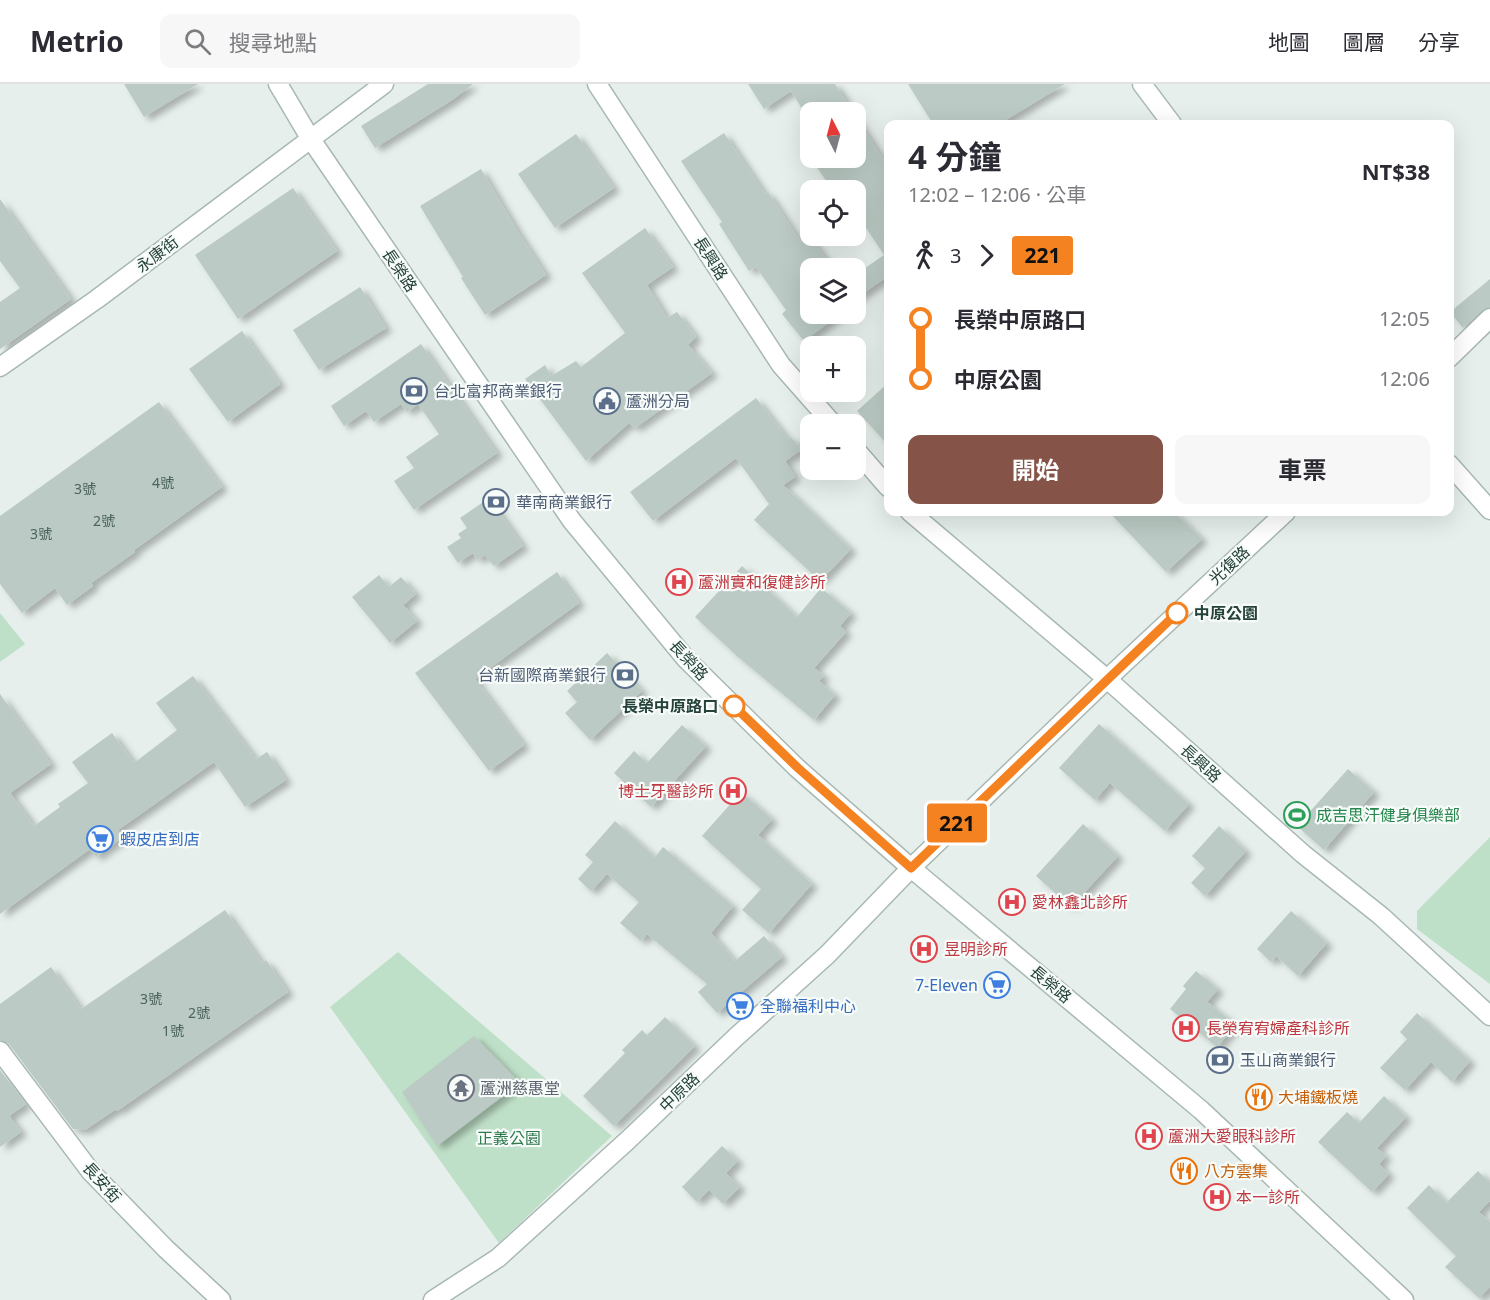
<!DOCTYPE html>
<html lang="zh-TW">
<meta charset="utf-8">
<style>
body{margin:0;font-family:"Noto Sans","Noto Sans TC",sans-serif;background:#f7f7f7;color:#2b2b33;height:100vh;display:flex;flex-direction:column;font-size:22px;white-space:nowrap}
*{box-sizing:border-box;margin:0}
p{font-size:20px;color:#7c7c81}
.icon{flex:none;width:33px;height:33px;fill:none;stroke:currentColor;stroke-width:2;stroke-linecap:round;stroke-linejoin:round}
.map{position:relative;flex:1;overflow:hidden}
.panel{position:absolute;left:884px;top:36px;width:570px;height:396px;display:flex;flex-direction:column;background:#fff;border-radius:12px;box-shadow:0 6px 24px #0002}
.panel>*{flex:none}
.badge{padding:0 12px;border-radius:4px;font-size:21px;line-height:39px}
.needle{width:39px;rotate:354deg}
.fabs{position:absolute;left:800px;top:18px;display:grid;gap:12px}
.fabs a{display:grid;place-items:center;width:66px;height:66px;border-radius:12px;background:#fff;box-shadow:0 6px 24px #0002;font-size:30px}
.map>.badge{position:absolute;translate:-50% -50%;box-shadow:0 0 0 3px #fff}
.legs{display:flex;align-items:center;gap:9px;height:66px;padding:0 24px;font-size:20px}
.legs p{margin-inline-start:auto}
.summary{display:flex;align-items:center;justify-content:space-between;height:102px;padding:0 24px}
h1{font-size:33px;font-weight:700;line-height:45px}
.button{display:flex;gap:12px;margin-top:auto;padding:12px 24px}
.button a{flex:1;height:69px;border-radius:12px;background:#855347;color:#fff;font-size:24px;font-weight:700;line-height:69px;text-align:center}
.button a+a{background:#f7f7f7;color:#2b2b33}
ul{padding:0 24px;list-style:none}
li{display:flex;align-items:center;gap:21px;height:60px;font-size:22px}
li i{display:grid;place-items:center;width:9px;height:100%;margin:0 8px;background:currentColor}
li i::after{content:'';width:15px;height:15px;margin:-8px;border:4px solid;border-radius:50%;background:#fff}
li p{margin-inline-start:auto}
li:first-child i{background:linear-gradient(#0000 50%,currentColor 0)}
li:last-child i{background:linear-gradient(currentColor 50%,#0000 0)}
header{display:flex;align-items:center;gap:36px;box-sizing:border-box;height:84px;padding:0 30px;background:#fff;border-bottom:2px solid #e1e1e2}
header strong{font-size:28px}
nav{display:flex;gap:33px;margin-inline-start:auto;font-size:21px}
.search{width:420px;height:54px;background:#f7f7f7;display:flex;align-items:center;gap:15px;box-sizing:border-box;padding:0 21px;border-radius:12px;color:#7c7c81;font-size:22px}
.map>svg:first-child{display:block}
.green{fill:#bfe0c8}
.building{fill:#bbcac4;filter:url(#shadow)}
.lines{fill:none;stroke-linecap:round;stroke-linejoin:round}
.minor-casing{stroke:#a8b8b2;stroke-width:21}
.minor{stroke:#fff;stroke-width:18}
.line-1-casing{stroke:#fff;stroke-width:14}
.line-1{stroke:#f58220;stroke-width:9}
.stop-1-dot{fill:#fff;stroke:#f58220;stroke-width:3}
.labels{text-anchor:middle;dominant-baseline:central;stroke-width:4.5;stroke-linejoin:round;paint-order:stroke}
.number-label{font-size:14px;fill:#4a645c}
.street-label{font-size:16px;fill:#24423a;stroke:#f7fbf9}
.service-label{font-size:16px;fill:#4e5e75;stroke:#f7fbf9;text-anchor:start}
.health-label{font-size:16px;fill:#be3a42;stroke:#f7fbf9;text-anchor:start}
.stop-label{font-size:16px;font-weight:bold;fill:#24423a;stroke:#f7fbf9;text-anchor:start}
.leisure-label{font-size:16px;fill:#27864d;stroke:#f7fbf9;text-anchor:start}
.shop-label{font-size:16px;fill:#366cbe;stroke:#f7fbf9;text-anchor:start}
.worship-label{font-size:16px;fill:#5b616d;stroke:#f7fbf9;text-anchor:start}
.food-label{font-size:16px;fill:#c56008;stroke:#f7fbf9;text-anchor:start}
.park-label{font-size:16px;fill:#2d7a4b;stroke:#f7fbf9}
</style>
<header>
<strong>Metrio</strong>
<div class="search"><svg class="icon" aria-label="search" viewBox="0 0 24 24"><circle cx="10" cy="10" r="6"/><path d="M15 15l6 6"/></svg>搜尋地點</div>
<nav><a>地圖</a><a>圖層</a><a>分享</a></nav>
</header>
<div class="map">
<svg width="1490" height="1216" viewBox="0 0 1490 1216">
<defs>
<filter id="shadow"><feDropShadow dx="6" dy="4" stdDeviation="3" flood-color="#0004"/></filter>
</defs>
<rect width="100%" height="100%" fill="#e6efeb"/>
<g class="green">
<path d="M0 529 25 560 0 578Z"/>
<path d="M1490 753V900L1417 845V827Z"/>
<path d="M398 868 612 1052 499 1159 330 923Z"/>
</g>
<g class="building">
<path d="M124 0H198L144 33Z"/>
<path d="M428 0H473L452 16 375 64 361 42Z"/>
<path d="M748 0H835L853 28H804L791 7 764 25Z"/>
<path d="M908 0H1065L999 40H933Z"/>
<path d="M855 32 888 83V192L855 215V191L884 171 855 127V106H832L811 74H855Z"/>
<path d="M724 49 765 110 768 108 800 157 809 151 832 184H810V230H840L804 257 782 230 786 226 756 183 749 187 719 140 722 138 681 77Z"/>
<path d="M576 50 614 104 555 144 518 90Z"/>
<path d="M481 85 518 148 546 191 485 231 461 194 463 193 420 122Z"/>
<path d="M293 104 337 167 238 235 195 171Z"/>
<path d="M0 115 71 215 0 265V218L20 204 0 177Z"/>
<path d="M645 144 673 183 647 201 667 234 677 228 696 253 688 261 712 289 635 344 629 339 586 377 525 295 545 281 551 292 576 277 581 283 625 249 582 189Z"/>
<path d="M1490 195V223L1482 226 1463 244 1450 228Z"/>
<path d="M360 203 386 244 319 286 293 246Z"/>
<path d="M242 247 280 300 228 338 189 285Z"/>
<path d="M421 260 497 369 414 426 394 397 414 384 406 373 439 350 418 320 407 328 401 320 374 338 366 327 344 342 331 322Z"/>
<path d="M888 299V361L857 327Z"/>
<path d="M756 314 788 355 791 353 801 366 785 377 795 393 783 401 851 465 820 497 754 436 769 420 736 374 653 437 630 408Z"/>
<path d="M159 318 222 403 134 466 135 468 91 499 93 502 67 521 55 504 22 529 0 500V432Z"/>
<path d="M489 414 523 462 494 482 485 471 477 476 473 469 458 479 447 463 461 454 458 450 467 444 460 434Z"/>
<path d="M1109 428H1174L1202 455 1166 488Z"/>
<path d="M742 482 797 533 821 504 851 529 840 542 846 548 814 584 824 592 819 597 835 611 814 636 738 573 695 533Z"/>
<path d="M557 488 579 519 475 595 524 661 489 687 415 589Z"/>
<path d="M379 491 389 503 401 493 416 510 403 521 417 537 390 559 352 513Z"/>
<path d="M607 569 642 607 590 656 565 629 577 618 567 607Z"/>
<path d="M193 592 256 675 267 668 286 696 245 723 214 678 118 746 123 753 96 773 90 765 0 830V610L51 680 10 709 34 742 60 723 58 720 88 699 72 678 112 649 134 679 177 646 156 619Z"/>
<path d="M1099 640 1189 720 1165 747 1110 699 1095 716 1059 684Z"/>
<path d="M682 641 706 662 651 723 614 689 634 667 647 679Z"/>
<path d="M1348 685 1374 708 1324 766 1297 742Z"/>
<path d="M741 708 772 735 758 751 812 800 769 849 742 826 761 805 702 752Z"/>
<path d="M615 737 655 773 663 763 733 822 711 849 735 877 764 852 782 873 717 929 698 908 707 900 647 850 641 857 620 839 639 818 607 790 591 807 578 795 593 778 585 771Z"/>
<path d="M1083 740 1118 772 1071 823 1036 792Z"/>
<path d="M1219 742 1246 767 1205 812 1191 799 1205 784 1192 772Z"/>
<path d="M225 826 262 879 266 876 288 908 117 1027 116 1025 85 1046 73 1045 9 960 0 956V920L51 883 81 925Z"/>
<path d="M1291 827 1327 859 1298 892 1276 872 1271 878 1257 865Z"/>
<path d="M1196 887 1218 905 1207 918 1236 941 1217 963 1170 925 1186 905 1183 902Z"/>
<path d="M1417 929 1470 977 1452 998 1431 978 1405 1006 1380 984 1407 955 1400 948Z"/>
<path d="M665 933 695 962 614 1042 583 1012 625 969 622 966 642 946 647 951Z"/>
<path d="M474 952 520 999 437 1062 402 1008Z"/>
<path d="M0 986 26 1020 9 1032 21 1048 0 1063Z"/>
<path d="M1384 1012 1406 1033 1377 1064 1386 1072 1379 1080 1389 1090 1372 1108 1318 1058 1347 1028 1359 1039Z"/>
<path d="M722 1062 738 1077 726 1089 740 1103 723 1120 709 1106 697 1118 682 1103Z"/>
<path d="M1478 1087 1490 1099V1117L1479 1128 1490 1138V1203L1479 1214 1445 1183 1456 1172 1407 1124 1429 1101 1446 1119Z"/>
</g>
<g class="lines">
<defs>
<g id="minor">
<path d="M278 0 310 54 572 437 686 575 797 684 911 784 1201 1026 1404 1216"/>
<path d="M597 0 781 281 833 340"/>
<path d="M1142 0 1172 40"/>
<path d="M1449 274 1490 234"/>
<path d="M0 283 97 215 384 0"/>
<path d="M855 365 888 403"/>
<path d="M1449 380 1490 426"/>
<path d="M910 428 1107 595 1303 770 1381 832 1490 932"/>
<path d="M0 967 91 1088 166 1165 221 1216"/>
<path d="M433 1216 498 1174 628 1056 736 953 827 871 911 784 1107 595 1286 428"/>
</g>
</defs>
<use href="#minor" class="minor-casing"/>
<use href="#minor" class="minor"/>
</g>
<g class="lines">
<defs>
<path id="line-1" d="M734 622 798 684 911 784 1177 529"/>
</defs>
<use href="#line-1" class="line-1-casing"/>
<use href="#line-1" class="line-1"/>
</g>
<defs>
<symbol id="bank-ring" viewBox="-11 -11 22 22"><circle r="9.5" fill="#f7fbf9" stroke="#5c6f8a" stroke-width="1.5"/><path d="M-6-4H6V4H-6ZM0-2.3a2.3 2.3 0 1 0 0 4.6a2.3 2.3 0 1 0 0-4.6Z" fill="#5c6f8a"/></symbol>
<symbol id="civic-ring" viewBox="-11 -11 22 22"><circle r="9.5" fill="#f7fbf9" stroke="#5c6f8a" stroke-width="1.5"/><path d="M-.6-6.5H3V-4.5H.6V-3L4-1V1h2V6H-6V1h2V-1L-.6-3ZM-1.2 2.5V6h2.4V2.5Z" fill="#5c6f8a"/></symbol>
<symbol id="hospital-ring" viewBox="-11 -11 22 22"><circle r="9.5" fill="#f7fbf9" stroke="#e0444e" stroke-width="1.5"/><path d="M-5-5h3v3.5h4V-5h3V5h-3V1.5h-4V5h-3Z" fill="#e0444e"/></symbol>
<symbol id="stadium-ring" viewBox="-11 -11 22 22"><circle r="9.5" fill="#f7fbf9" stroke="#2e9e5b" stroke-width="1.5"/><path d="M0-5a6.5 5 0 1 0 0 10a6.5 5 0 1 0 0-10ZM-3.5-1.8h7v3.6h-7Z" fill="#2e9e5b"/></symbol>
<symbol id="supermarket-ring" viewBox="-11 -11 22 22"><circle r="9.5" fill="#f7fbf9" stroke="#3f7fe0" stroke-width="1.5"/><path d="M-6-5.5h2.5l.6 2H6L4.5 2H-2.5L-4.4-4H-6ZM-1.5 3.2a1.3 1.3 0 1 0 .1 0ZM3 3.2a1.3 1.3 0 1 0 .1 0Z" fill="#3f7fe0"/></symbol>
<symbol id="temple-ring" viewBox="-11 -11 22 22"><circle r="9.5" fill="#f7fbf9" stroke="#6b7280" stroke-width="1.5"/><path d="M0-6L5-2H3V0L6.5 2.5H4V6H1.5V3h-3V6H-4V2.5H-6.5L-3 0V-2H-5Z" fill="#6b7280"/></symbol>
<symbol id="restaurant-ring" viewBox="-11 -11 22 22"><circle r="9.5" fill="#f7fbf9" stroke="#e8710a" stroke-width="1.5"/><path d="M-5-6h1v4h1v-4h1v4h1v-4h1v5L-1.5 .5V6h-2V.5L-5-1ZM5-6V6H3V1.5H1.5Q1.5-4 5-6Z" fill="#e8710a"/></symbol>
</defs>
<g fill-rule="evenodd">
<use href="#bank-ring" x="399" y="292" width="30" height="30"/>
<use href="#civic-ring" x="592" y="302" width="30" height="30"/>
<use href="#bank-ring" x="481" y="403" width="30" height="30"/>
<use href="#hospital-ring" x="664" y="483" width="30" height="30"/>
<use href="#bank-ring" x="610" y="576" width="30" height="30"/>
<use href="#hospital-ring" x="718" y="692" width="30" height="30"/>
<use href="#stadium-ring" x="1282" y="716" width="30" height="30"/>
<use href="#supermarket-ring" x="85" y="740" width="30" height="30"/>
<use href="#hospital-ring" x="997" y="803" width="30" height="30"/>
<use href="#hospital-ring" x="909" y="850" width="30" height="30"/>
<use href="#supermarket-ring" x="982" y="886" width="30" height="30"/>
<use href="#supermarket-ring" x="725" y="907" width="30" height="30"/>
<use href="#hospital-ring" x="1171" y="929" width="30" height="30"/>
<use href="#bank-ring" x="1205" y="961" width="30" height="30"/>
<use href="#temple-ring" x="446" y="989" width="30" height="30"/>
<use href="#restaurant-ring" x="1244" y="998" width="30" height="30"/>
<use href="#hospital-ring" x="1134" y="1037" width="30" height="30"/>
<use href="#restaurant-ring" x="1169" y="1072" width="30" height="30"/>
<use href="#hospital-ring" x="1202" y="1098" width="30" height="30"/>
</g>
<g class="stop-1-dot">
<circle cx="1177" cy="529" r="10"/>
<circle cx="734" cy="622" r="10"/>
</g>
<g class="labels">
<g class="number-label">
<text x="163" y="398">4號</text>
<text x="85" y="404">3號</text>
<text x="104" y="436">2號</text>
<text x="41" y="449">3號</text>
<text x="151" y="914">3號</text>
<text x="199" y="928">2號</text>
<text x="173" y="946">1號</text>
</g>
<g class="street-label">
<text transform="translate(157 170) rotate(-37)">永康街</text>
<text transform="translate(711 174) rotate(57)">長興路</text>
<text transform="translate(400 186) rotate(56)">長榮路</text>
<text transform="translate(1229 481) rotate(-43)">光復路</text>
<text transform="translate(689 576) rotate(47)">長榮路</text>
<text transform="translate(1201 679) rotate(42)">長興路</text>
<text transform="translate(1051 900) rotate(40)">長榮路</text>
<text transform="translate(679 1008) rotate(-44)">中原路</text>
<text transform="translate(102 1098) rotate(48)">長安街</text>
</g>
<g class="service-label">
<text x="434" y="307">台北富邦商業銀行</text>
<text x="626" y="317">蘆洲分局</text>
<text x="516" y="418">華南商業銀行</text>
<text x="606" y="591" text-anchor="end">台新國際商業銀行</text>
<text x="1240" y="976">玉山商業銀行</text>
</g>
<g class="health-label">
<text x="698" y="498">蘆洲實和復健診所</text>
<text x="714" y="707" text-anchor="end">博士牙醫診所</text>
<text x="1032" y="818">愛林鑫北診所</text>
<text x="944" y="865">昱明診所</text>
<text x="1206" y="944">長榮宥宥婦產科診所</text>
<text x="1168" y="1052">蘆洲大愛眼科診所</text>
<text x="1236" y="1113">本一診所</text>
</g>
<g class="stop-label">
<text x="1194" y="529">中原公園</text>
<text x="718" y="622" text-anchor="end">長榮中原路口</text>
</g>
<g class="leisure-label">
<text x="1316" y="731">成吉思汗健身俱樂部</text>
</g>
<g class="shop-label">
<text x="120" y="755">蝦皮店到店</text>
<text x="978" y="901" text-anchor="end">7-Eleven</text>
<text x="760" y="922">全聯福利中心</text>
</g>
<g class="worship-label">
<text x="480" y="1004">蘆洲慈惠堂</text>
</g>
<g class="food-label">
<text x="1278" y="1013">大埔鐵板燒</text>
<text x="1204" y="1087">八方雲集</text>
</g>
<g class="park-label">
<text x="509" y="1054">正義公園</text>
</g>
</g>
</svg>
<div class="fabs">
<a><svg class="needle" viewBox="-14 -14 28 28"><path d="M0-13l5 13h-10z" fill="#e53935"/><path d="M0 13l5-13h-10z" fill="#7c7c81"/></svg></a>
<a><svg class="icon" aria-label="locate" viewBox="0 0 24 24"><circle cx="12" cy="12" r="6"/><path d="M12 2v4M12 18v4M2 12h4M18 12h4"/></svg></a>
<a><svg class="icon" aria-label="layers" viewBox="0 0 24 24"><path d="M12 4l9 5-9 5-9-5zM3 14l9 5 9-5"/></svg></a>
<a>+</a>
<a>−</a>
</div>
<b class="badge" style="left:957px;top:739px;background:#f58220;color:#111">221</b>
<section class="panel">
<div class="summary"><div><h1>4 分鐘</h1><p>12:02 – 12:06 · 公車</p></div><b>NT$38</b></div>
<div class="legs"><svg class="icon" aria-label="walk" viewBox="0 0 24 24"><circle cx="13" cy="4" r="2"/><path d="M13 8l-2 6 4 7M11 14l-3 7M7 12l3-4h3l4 4"/></svg>3<svg class="icon" aria-label="forward" viewBox="0 0 24 24"><path d="M9 5l7 7-7 7"/></svg><b class="badge" style="background:#f58220;color:#111">221</b></div>
<ul>
<li><i style="color:#f58220"></i><b>長榮中原路口</b><p>12:05</p></li>
<li><i style="color:#f58220"></i><b>中原公園</b><p>12:06</p></li>
</ul>
<div class="button"><a>開始</a><a>車票</a></div>
</section>
</div>
